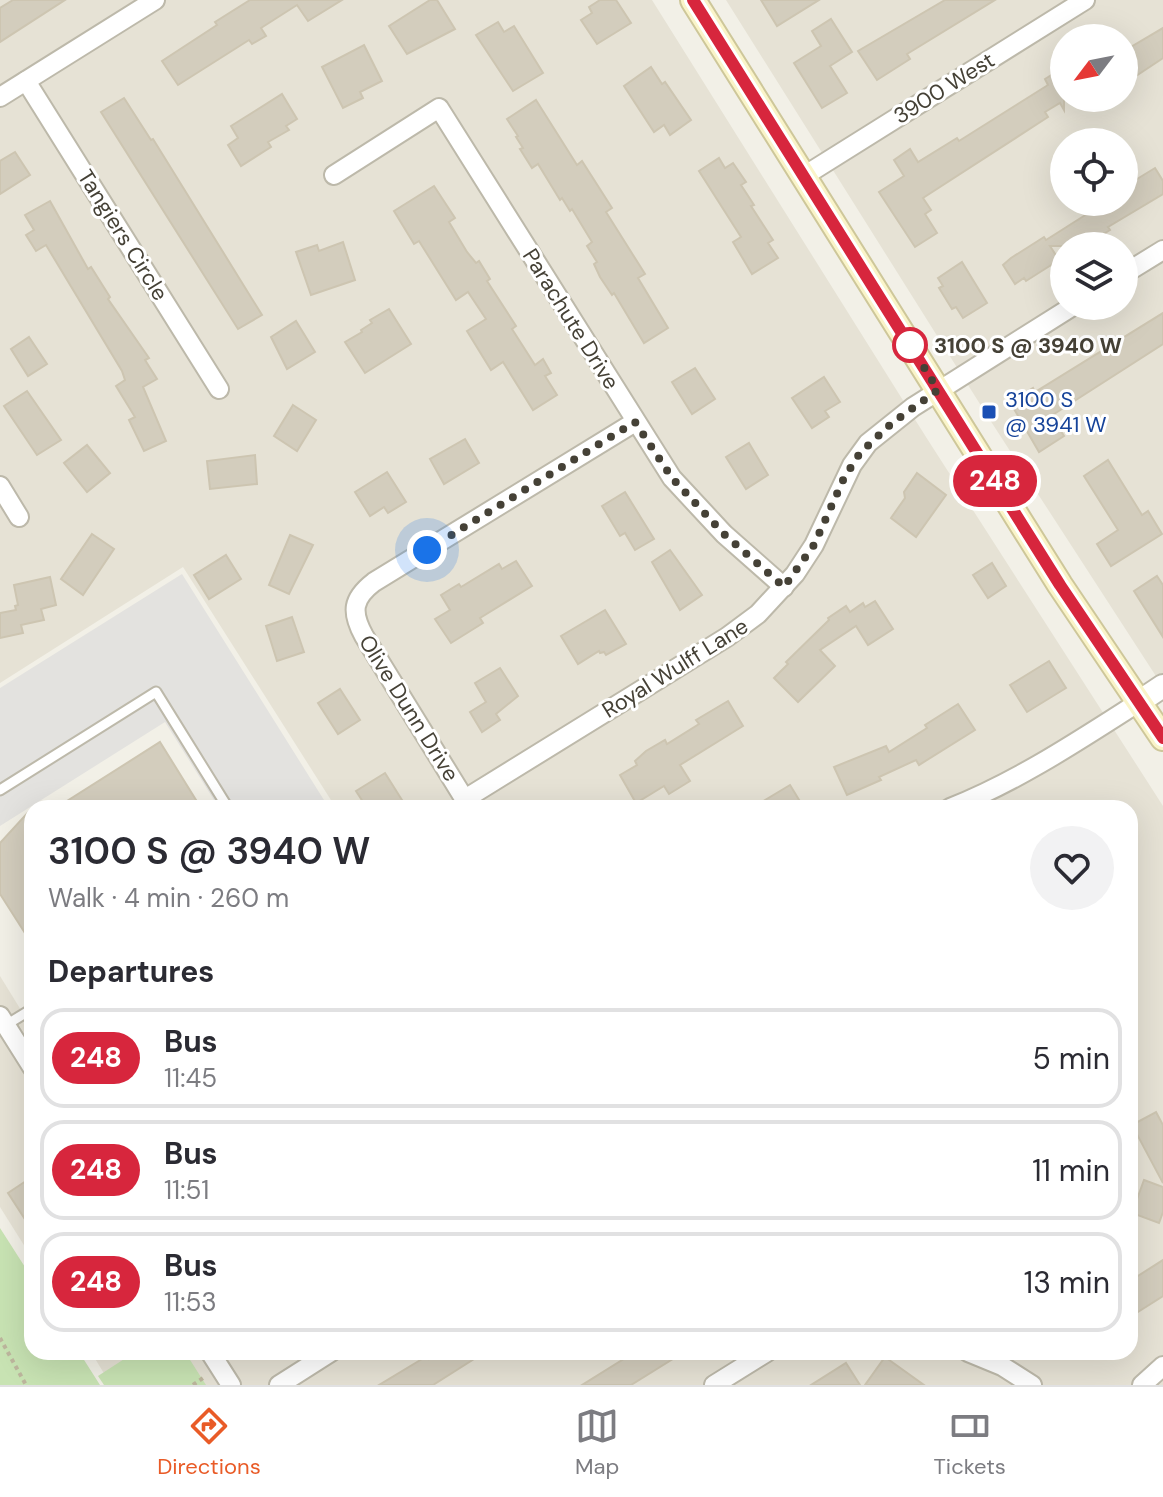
<!DOCTYPE html>
<meta charset="utf-8">
<style>
body{margin:0;font-family:"DM Sans",sans-serif;background:#f2f2f3;color:#2b2b33;height:100vh;display:flex;flex-direction:column;font-size:30px;white-space:nowrap}
*{box-sizing:border-box;margin:0}
p{font-size:26px;color:#7c7c81}
.icon{flex:none;width:44px;height:44px;fill:none;stroke:currentColor;stroke-width:2;stroke-linecap:round;stroke-linejoin:round}
.map{position:relative;flex:1;overflow:hidden}
.side{position:absolute;left:24px;top:800px;width:1114px;height:560px;display:flex;flex-direction:column;background:#fff;border-radius:24px;box-shadow:0 8px 32px #0002}
.side>*{flex:none}
.badge{padding:0 16px;border-radius:26px;font-size:28px;line-height:52px}
.needle{width:52px;rotate:238deg}
.fabs{position:absolute;left:1050px;top:24px;display:grid;gap:16px}
.fabs a{display:grid;place-items:center;width:88px;height:88px;border-radius:50%;background:#fff;box-shadow:0 8px 32px #0002;font-size:40px}
.you{position:absolute;width:40px;height:40px;margin:-20px;border:6px solid #fff;border-radius:50%;background:#1a73e8;box-shadow:0 0 0 12px #1a73e833}
.map>.badge{position:absolute;translate:-50% -50%;box-shadow:0 0 0 4px #fff}
h2{padding:0 24px;font-size:30px;line-height:72px}
.round{display:grid;place-items:center;flex:none;width:84px;height:84px;border-radius:42px;background:#f2f2f3}
.head{display:flex;align-items:center;justify-content:space-between;height:136px;padding:0 24px}
h1{font-size:38px;font-weight:600;line-height:60px}
ul{padding:0;list-style:none}
li{display:flex;align-items:center;gap:24px;height:100px;margin:0 16px 12px;padding:0 8px;border:4px solid #e1e1e2;border-radius:24px}
li div{flex:1}
li b{display:block;font-size:30px}
li em{font-style:normal}
li .badge{min-width:88px;font-weight:700;text-align:center}
.dock{display:flex;justify-content:space-around;align-items:center;height:112px;border-top:2px solid #e1e1e2;background:#fff;font-size:22px;color:#7c7c81}
.dock a{display:grid;justify-items:center;gap:4px}
.dock .on{color:#e95b27}
.map>svg:first-child{display:block}
.residential{fill:#e6e2d5;fill-rule:evenodd}
.green{fill:#c8e3b3}
.parking{fill:#e3e2df}
.building{fill:#d3cdbd;stroke:#cdc5b1;stroke-width:2}
.lines{fill:none;stroke-linecap:round;stroke-linejoin:round}
.service-casing{stroke:#bdb9aa;stroke-width:13}
.minor-casing{stroke:#bdb9aa;stroke-width:22}
.tertiary-casing{stroke:#bdb9aa;stroke-width:26}
.secondary-casing{stroke:#cec79a;stroke-width:28}
.path{stroke:#bdb69d;stroke-width:4;stroke-dasharray:4 4;stroke-linecap:butt}
.service{stroke:#fff;stroke-width:9}
.minor{stroke:#fff;stroke-width:18}
.tertiary{stroke:#fff;stroke-width:22}
.secondary{stroke:#faf4c9;stroke-width:24}
.line-casing{stroke:#fff;stroke-width:18}
.line{stroke:#d7263d;stroke-width:12}
.walk{stroke:#454136;stroke-width:8;stroke-dasharray:0 14.4}
.stop-dot{fill:#fff;stroke:#d7263d;stroke-width:4}
.transit-dot{fill:#1a4fb4;stroke:#fff;stroke-width:3}
.labels{text-anchor:middle;dominant-baseline:central;stroke-width:6;stroke-linejoin:round;paint-order:stroke}
.street-label{font-size:22px;fill:#454136;stroke:#fff}
.stop-label{font-size:22px;font-weight:bold;fill:#454136;stroke:#fff;text-anchor:start}
.transit-label{font-size:22px;fill:#164399;stroke:#fff;text-anchor:start}
</style>
<div class="map">
<svg width="1163" height="1385" viewBox="0 0 1163 1385">
<rect width="100%" height="100%" fill="#f2f0e7"/>
<g class="residential">
<path d="M0 0H652L926 437 1163 806V1385H111L91 1352H1130V808H336L183 567 0 683Z"/>
<path d="M726 0H1163V687L990 420ZM1064 38H1124V98H1064ZM1064 142H1124V202H1064ZM1064 246H1124V306H1064Z"/>
<path d="M0 976 32 1028V1258L0 1207Z"/>
</g>
<g class="green">
<path d="M0 1228 32 1278V1352H79L100 1385H0Z"/>
<path d="M135 1352H185L206 1385H104L98 1376Z"/>
</g>
<path class="parking" d="M182 574 329 808H219L165 722 0 826V688Z"/>
<g class="building">
<path d="M13 0H65L0 42V8Z"/>
<path d="M250 0H342L308 21 297 5 261 28 266 36 252 44 249 40 178 85 162 61 217 25 215 22Z"/>
<path d="M430 0H437L455 29 407 54 389 26Z"/>
<path d="M600 0H616L631 23 597 44 581 20 592 13 589 7Z"/>
<path d="M761 0H819L777 26Z"/>
<path d="M945 0H995L907 54 910 59 877 80 858 51Z"/>
<path d="M831 19 852 52 830 66 847 93 822 108 794 63 821 46 812 31Z"/>
<path d="M498 22 504 32 514 26 543 73 513 91 476 35Z"/>
<path d="M1163 28V58L1124 84V51Z"/>
<path d="M364 45 382 81 360 92 363 98 343 108 322 67Z"/>
<path d="M651 67 662 84 665 82 691 120 670 135 664 125 654 132 624 86Z"/>
<path d="M1064 67V110L1060 103 1045 112 1048 117 923 198 931 210 925 214 937 233 915 247 879 192 904 176 894 160 910 149 918 162 957 138 959 141 1048 85 1045 79Z"/>
<path d="M282 94 297 119 286 126 289 130 268 142 271 147 241 166 228 145 238 138 231 126Z"/>
<path d="M124 98 151 140 153 139 262 315 238 329 101 112Z"/>
<path d="M536 100 577 165 582 161 612 208 606 212 645 274 638 278 668 328 644 343 614 293 612 295 600 277 594 264 597 262 587 246 592 242 572 209 570 211 562 198 560 200 538 164 532 168 520 149 523 148 516 137 518 136 507 119Z"/>
<path d="M15 152 30 175 0 194V161Z"/>
<path d="M719 158 725 168 733 163 746 182 741 185 754 205 751 206 773 240 768 243 778 258 752 274 733 242 741 237 699 171Z"/>
<path d="M1155 168 1163 181V194L1108 227 1110 230 1084 246H1050L1059 260 1026 281 1024 278 1015 284 1003 265 1011 258 1044 237 1046 240 1106 202H1124V187Z"/>
<path d="M434 186 455 218 449 222 467 252 476 263 479 261 490 279 487 281 516 326 512 329 535 365 543 359 551 373 545 376 557 395 533 410 503 362 491 370 467 331 486 319 468 292 456 300 419 241 414 244 394 211Z"/>
<path d="M50 201 88 269 91 267 110 297 108 299 149 358 145 360 157 379 143 387 166 441 144 451 129 420 135 417 116 386 125 380 122 371 46 245 36 251 26 235 34 230 25 215Z"/>
<path d="M343 242 355 280 311 295 296 252 317 245 319 251Z"/>
<path d="M962 262 987 303 963 318 956 307 952 309 939 288 943 286 938 278Z"/>
<path d="M389 309 411 344 365 373 345 342 362 332 361 330 372 323 370 320Z"/>
<path d="M1163 313V344L1051 416 1064 436 1039 452 1010 402 1033 388 1035 392Z"/>
<path d="M296 321 315 352 287 369 271 337Z"/>
<path d="M29 337 47 364 28 376 11 349Z"/>
<path d="M695 368 715 399 692 414 672 382Z"/>
<path d="M824 377 840 402 825 411 829 417 812 428 792 398Z"/>
<path d="M27 391 61 440 37 455 4 406Z"/>
<path d="M293 405 316 420 297 451 274 436Z"/>
<path d="M465 439 479 463 444 484 430 459Z"/>
<path d="M749 443 768 475 746 489 726 457Z"/>
<path d="M87 445 110 473 87 492 64 463Z"/>
<path d="M255 455 257 484 210 489 207 461Z"/>
<path d="M1108 460 1142 515 1148 511 1162 534 1111 566 1097 544 1118 530 1084 476Z"/>
<path d="M387 472 406 502 388 513 384 507 370 516 355 492Z"/>
<path d="M917 473 946 495 916 537 891 518 905 498 904 492Z"/>
<path d="M625 492 654 539 635 550 625 533 620 536 602 506Z"/>
<path d="M92 534 114 549 83 595 61 579Z"/>
<path d="M290 535 313 545 289 594 269 585Z"/>
<path d="M670 550 702 595 680 610 652 562Z"/>
<path d="M226 555 241 579 209 599 194 575Z"/>
<path d="M516 561 532 586 480 618 483 623 451 643 435 619 450 610 441 595 459 584 461 587 499 564 502 569Z"/>
<path d="M992 563 1006 586 988 598 973 575Z"/>
<path d="M1157 576 1163 585V637L1134 591Z"/>
<path d="M50 577 56 605 41 609 44 620 21 625 23 633 0 638V613L16 610 15 606 18 605 14 585Z"/>
<path d="M875 601 893 629 868 645 856 626 820 650 835 666 798 702 774 678 788 664 786 662 829 620 828 618 846 606 850 612 863 603 865 607Z"/>
<path d="M605 610 626 644 606 655 604 652 600 653 599 651 578 664 561 636Z"/>
<path d="M292 617 304 652 277 661 266 626Z"/>
<path d="M1049 661 1066 688 1027 712 1010 685Z"/>
<path d="M500 668 518 696 496 714 500 720 482 732 470 712 486 702 475 683Z"/>
<path d="M340 689 360 720 338 734 318 703Z"/>
<path d="M728 701 743 726 680 765 690 781 669 794 664 786 636 803 620 775 637 765 635 761 646 751 665 740 667 744 699 724 696 720Z"/>
<path d="M958 704 975 730 919 765 916 760 879 777 881 780 847 795 834 767 886 746 889 752 927 728 925 725Z"/>
<path d="M160 742 201 808H56Z"/>
<path d="M385 773 407 808H367L356 791Z"/>
<path d="M790 785 804 808H752Z"/>
<path d="M32 808V944L0 894V843Z"/>
<path d="M1156 1112 1163 1125V1183L1132 1125Z"/>
<path d="M32 1177V1230L8 1193Z"/>
<path d="M1144 1180 1163 1187V1212L1159 1223 1132 1213Z"/>
<path d="M1163 1260V1296L1130 1317V1281Z"/>
<path d="M439 1352H485L433 1385H379L427 1356 429 1359Z"/>
<path d="M635 1352H684L631 1385H582Z"/>
<path d="M885 1357 924 1385H865Z"/>
<path d="M846 1363 860 1385H811Z"/>
</g>
<g class="lines">
<defs>
<g id="service">
<path d="M0 790 156 692 228 808"/>
<path d="M6 1025 32 1009"/>
</g>
<g id="minor">
<path d="M26 81 219 389"/>
<path d="M0 97 155 0"/>
<path d="M334 175 439 108 672 478 724 534 784 587"/>
<path d="M804 176 1085 0"/>
<path d="M1124 274 1163 250"/>
<path d="M0 486 19 517"/>
<path d="M465 799 727 637 758 614 795 574 814 545 852 465 868 443 913 407 1073 306"/>
<path d="M470 808 364 636C351 612 352 599 374 582L635 422"/>
<path d="M950 808C1018 781 1078 741 1139 702"/>
<path d="M0 1016 32 1067"/>
<path d="M210 1352 231 1385"/>
<path d="M968 1352 1002 1366 1032 1385"/>
<path d="M279 1385 331 1352"/>
<path d="M714 1385 767 1352"/>
<path d="M1142 1385 1163 1366"/>
</g>
<path id="tertiary" d="M1139 702 1163 686"/>
<path id="secondary" d="M693 0 1060 585 1163 738"/>
</defs>
<use href="#service" class="service-casing"/>
<use href="#minor" class="minor-casing"/>
<use href="#tertiary" class="tertiary-casing"/>
<use href="#secondary" class="secondary-casing"/>
<g class="path">
<path d="M0 1338 26 1385"/>
<path d="M163 1359 167 1352"/>
<path d="M193 1385 203 1378"/>
</g>
<use href="#service" class="service"/>
<use href="#minor" class="minor"/>
<use href="#tertiary" class="tertiary"/>
<use href="#secondary" class="secondary"/>
</g>
<g class="lines">
<defs>
<path id="line" d="M693 0 1060 585 1163 738"/>
</defs>
<use href="#line" class="line-casing"/>
<use href="#line" class="line"/>
<path class="walk" d="M427 550 635 422 672 478 724 534 784 587 814 545 844 478 860 453 892 423 938 390 905 337 910 345"/>
</g>
<circle class="stop-dot" cx="910" cy="345" r="16"/>
<rect class="transit-dot" x="981" y="404" width="16" height="16" rx="4"/>
<g class="labels">
<g class="street-label">
<text transform="translate(944 88) rotate(-32)">3900 West</text>
<text transform="translate(123 235) rotate(58)">Tangiers Circle</text>
<text transform="translate(571 319) rotate(58)">Parachute Drive</text>
<text transform="translate(675 668) rotate(-32)">Royal Wulff Lane</text>
<text transform="translate(409 708) rotate(58)">Olive Dunn Drive</text>
</g>
<g class="stop-label">
<text x="934" y="345">3100 S @ 3940 W</text>
</g>
<g class="transit-label">
<text x="1005" y="399">3100 S<tspan x="1005" dy="25">@ 3941 W</tspan></text>
</g>
</g>
</svg>
<div class="fabs">
<a><svg class="needle" viewBox="-14 -14 28 28"><path d="M0-13l5 13h-10z" fill="#e53935"/><path d="M0 13l5-13h-10z" fill="#7c7c81"/></svg></a>
<a><svg class="icon" aria-label="locate" viewBox="0 0 24 24"><circle cx="12" cy="12" r="6"/><path d="M12 2v4M12 18v4M2 12h4M18 12h4"/></svg></a>
<a><svg class="icon" aria-label="layers" viewBox="0 0 24 24"><path d="M12 4l9 5-9 5-9-5zM3 14l9 5 9-5"/></svg></a>
</div>
<div class="you" style="left:427px;top:550px"></div>
<b class="badge" style="left:995px;top:481px;background:#d7263d;color:#fff">248</b>
<section class="side">
<div class="head"><div><h1>3100 S @ 3940 W</h1><p>Walk · 4 min · 260 m</p></div><a class="round"><svg class="icon" aria-label="heart" viewBox="0 0 24 24"><path d="M12 20l-8-8c-3-5 5-10 8-4 3-6 11-1 8 4z"/></svg></a></div>
<h2>Departures</h2>
<ul>
<li><span class="badge" style="background:#d7263d;color:#fff">248</span><div><b>Bus</b><p>11:45</p></div><em>5 min</em></li>
<li><span class="badge" style="background:#d7263d;color:#fff">248</span><div><b>Bus</b><p>11:51</p></div><em>11 min</em></li>
<li><span class="badge" style="background:#d7263d;color:#fff">248</span><div><b>Bus</b><p>11:53</p></div><em>13 min</em></li>
</ul>
</section>
</div>
<nav class="dock">
<a class="on"><svg class="icon" aria-label="directions" viewBox="0 0 24 24"><path d="M12 3l9 9-9 9-9-9zM9 14v-3h6M13 9l2 2-2 2"/></svg>Directions</a>
<a><svg class="icon" aria-label="map" viewBox="0 0 24 24"><path d="M3 6l6-2 6 2 6-2v14l-6 2-6-2-6 2zM9 4v14M15 6v14"/></svg>Map</a>
<a><svg class="icon" aria-label="tickets" viewBox="0 0 24 24"><path d="M3 7h18v10H3zM15 7v10"/></svg>Tickets</a>
</nav>
